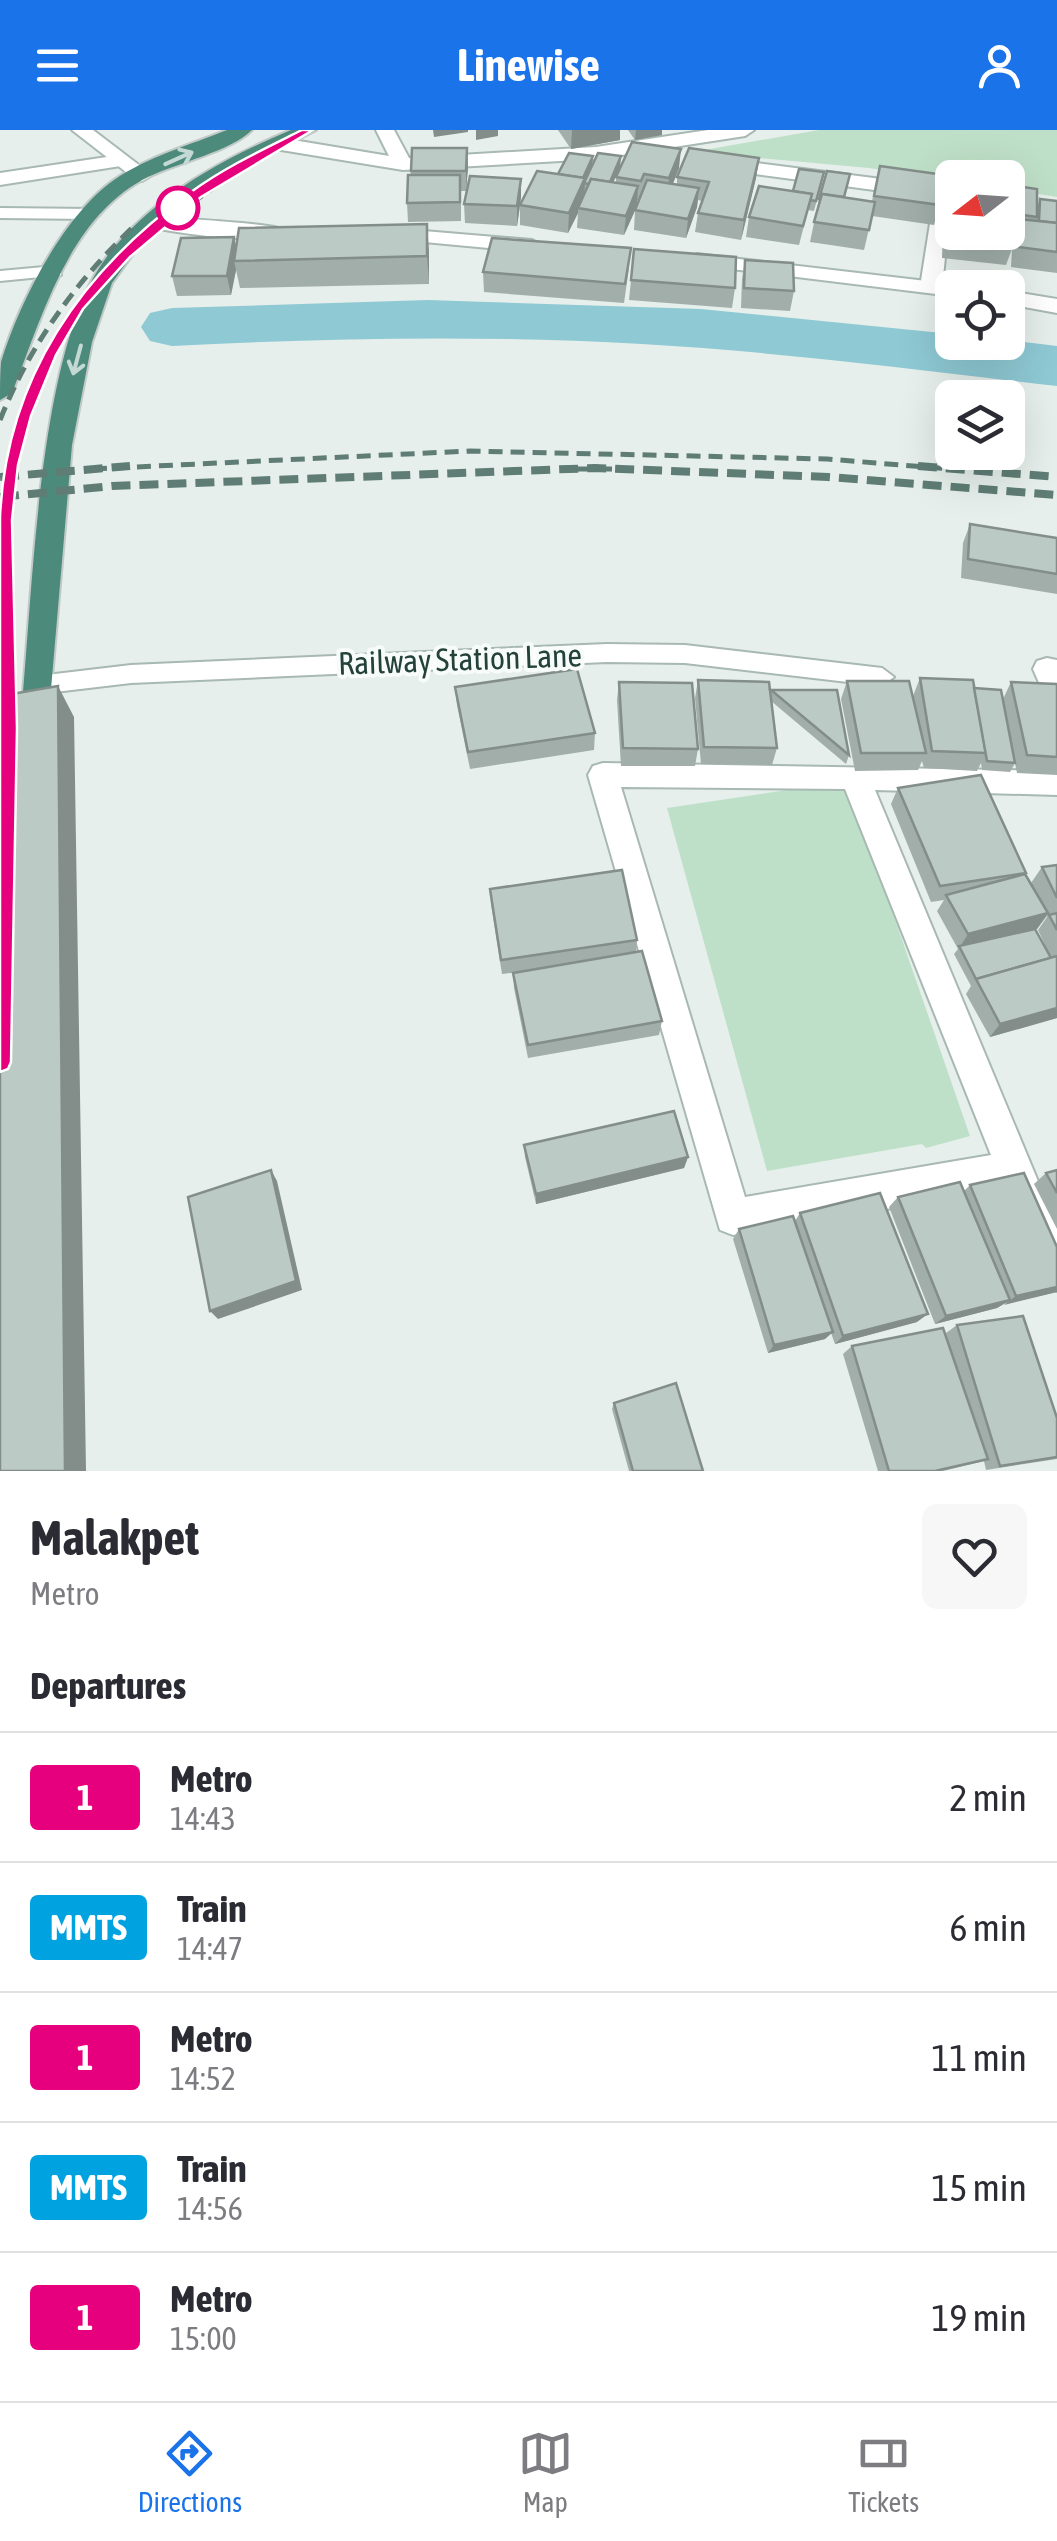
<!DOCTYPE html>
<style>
body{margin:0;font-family:"Asap Condensed",sans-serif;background:#f7f7f7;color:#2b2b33;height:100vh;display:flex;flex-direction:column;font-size:38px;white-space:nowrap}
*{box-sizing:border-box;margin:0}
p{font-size:32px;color:#7c7c81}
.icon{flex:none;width:55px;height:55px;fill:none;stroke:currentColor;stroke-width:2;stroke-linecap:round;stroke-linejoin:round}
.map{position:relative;height:1341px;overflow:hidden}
.details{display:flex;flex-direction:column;background:#fff;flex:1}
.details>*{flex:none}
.badge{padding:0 20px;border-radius:8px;font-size:35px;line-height:65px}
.needle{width:65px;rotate:253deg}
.buttons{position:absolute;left:935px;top:30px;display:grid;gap:20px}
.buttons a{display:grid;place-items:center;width:90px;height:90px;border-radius:15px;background:#fff;box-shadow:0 10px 40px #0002;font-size:50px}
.map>.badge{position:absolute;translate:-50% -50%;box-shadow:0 0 0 5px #fff}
h2{padding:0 30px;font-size:38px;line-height:90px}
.round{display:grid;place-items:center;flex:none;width:105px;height:105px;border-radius:15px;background:#f7f7f7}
.headline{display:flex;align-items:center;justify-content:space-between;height:170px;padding:0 30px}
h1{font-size:48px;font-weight:700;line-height:75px}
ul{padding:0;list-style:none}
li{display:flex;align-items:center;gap:30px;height:130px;padding:0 30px;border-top:2px solid #e1e1e2}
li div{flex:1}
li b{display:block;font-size:38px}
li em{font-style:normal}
li .badge{min-width:110px;font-weight:700;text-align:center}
header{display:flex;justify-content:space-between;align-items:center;height:130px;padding:0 30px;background:#1a73e8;color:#fff;font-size:45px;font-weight:700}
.tab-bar{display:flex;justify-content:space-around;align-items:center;height:140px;border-top:2px solid #e1e1e2;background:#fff;font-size:28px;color:#7c7c81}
.tab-bar a{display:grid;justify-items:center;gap:5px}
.tab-bar .selected{color:#1a73e8}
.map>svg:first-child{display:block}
.green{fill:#bfe0c8}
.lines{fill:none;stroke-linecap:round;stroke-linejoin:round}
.river{fill:#8ec9d4;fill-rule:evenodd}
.service-casing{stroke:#a8b8b2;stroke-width:4}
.minor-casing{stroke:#a8b8b2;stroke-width:4}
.tertiary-casing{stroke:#a8b8b2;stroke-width:4}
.trunk-casing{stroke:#c2cac8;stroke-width:4}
.service{fill:#fff;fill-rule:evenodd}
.minor{fill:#fff;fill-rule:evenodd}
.tertiary{fill:#fff;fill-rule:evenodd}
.trunk{fill:#4c8a7c;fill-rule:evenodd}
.rail-far1{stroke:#5f7d75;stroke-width:5;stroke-dasharray:14 8;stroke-linecap:butt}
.rail{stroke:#5f7d75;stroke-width:8;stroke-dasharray:19 9;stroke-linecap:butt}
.wall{fill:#a1aea9;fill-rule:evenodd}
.shaded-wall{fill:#838d89}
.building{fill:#bbcac4;stroke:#838d89;stroke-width:2.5}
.oneway{stroke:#c4d9d4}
.line{fill:#e6007e;stroke:#fff;stroke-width:2.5}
.stop-dot{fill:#fff;stroke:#e6007e;stroke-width:5}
.labels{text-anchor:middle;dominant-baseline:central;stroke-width:8;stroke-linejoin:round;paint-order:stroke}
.street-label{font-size:32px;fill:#24423a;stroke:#f7fbf9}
</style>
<header><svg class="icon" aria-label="menu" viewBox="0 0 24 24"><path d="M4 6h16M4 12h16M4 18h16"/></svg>Linewise<svg class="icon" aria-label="person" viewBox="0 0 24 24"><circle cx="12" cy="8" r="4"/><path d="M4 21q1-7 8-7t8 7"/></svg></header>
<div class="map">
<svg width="1057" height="1341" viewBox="0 0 1057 1341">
<rect width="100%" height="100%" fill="#e6efeb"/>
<g class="green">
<path d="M819 0H1057V67L1008 59V48H952V51L869 38 693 22Z"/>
<path d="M847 651 970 1006 926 1018 922 1014 767 1041 667 678Z"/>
</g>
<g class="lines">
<path class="river" d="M428 170 701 179 952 204V212L1008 210 1057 216V256C919 240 781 222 642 214 485 205 329 208 172 216L150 211 141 197 150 183 172 178Z"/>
<defs>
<g id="service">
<path d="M0 78 92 79 100 84 92 89 0 88Z"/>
<path d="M55 136 61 137V145L0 151V141Z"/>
<path d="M607 514 685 515 882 538 894 547 882 556 685 533 607 532 131 553 38 564 26 555 38 546 131 535Z"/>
</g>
<g id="minor">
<path d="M376 0H394L409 28 596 17 708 0H754L745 6 596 29 403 40 275 19 265 13 275 7 389 26Z"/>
<path d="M120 25 127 27V35L0 55V43Z"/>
<path d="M717 28 952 58 942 157 931 163 920 157 934 68 710 38 707 34Z"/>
<path d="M1047 528 1057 530V574L1047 571 1033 539 1037 531Z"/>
<path d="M603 633 1057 641V665L875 660 1057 1097V1161L1044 1155 1005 1059 733 1105 720 1100 588 645 593 636ZM621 657 845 659 991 1025 745 1067Z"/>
</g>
<g id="tertiary">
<path d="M72 0H93L152 45 142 51 135 49Z"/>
<path d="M154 86C176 89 279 93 287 101 269 117 173 103 147 96V88Z"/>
<path d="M388 98 532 110 542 116 532 122 381 108 378 104Z"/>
<path d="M697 124 952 154 961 158H952V166L690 134 686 130Z"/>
<path d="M1008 161 1057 169V183L1008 174Z"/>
</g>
<g id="trunk">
<path d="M227 0H252C231 21 177 33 148 47 69 86 42 187 12 263L0 270C0 258 0 244 1 232 19 173 63 86 114 50 147 27 190 15 227 0Z"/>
<path d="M291 0H316L234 42 184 74 140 114 112 153 92 212 72 315 48 594 44 602 34 605 24 602 20 594C33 475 36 221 106 128 152 67 222 29 291 0Z"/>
</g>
</defs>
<use href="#service" class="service-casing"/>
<use href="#minor" class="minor-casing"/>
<use href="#tertiary" class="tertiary-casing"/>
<use href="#trunk" class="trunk-casing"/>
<use href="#service" class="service"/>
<use href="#minor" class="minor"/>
<use href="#tertiary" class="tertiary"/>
<use href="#trunk" class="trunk"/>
<g class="rail-far1">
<path d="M0 290C30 215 74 154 132 98"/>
<path d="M9 339C34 176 174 75 307 0"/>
<path d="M93 339 470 321 827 329 950 339"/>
<path d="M577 339H612"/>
</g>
<g class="rail">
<path d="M918 336 1057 347"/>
<path d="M0 347 130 336"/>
<path d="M0 367 112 356 595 338 828 347 1057 365"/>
<path d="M7 591 4 427 10 336"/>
</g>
</g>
<g class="wall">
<path d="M558 0H620V10L571 19Z"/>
<path d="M628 0H668H662V5L635 10Z"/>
<path d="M467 18 468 37 466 61H461V91L408 92 407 73 411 41Z"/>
<path d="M593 26 592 36 621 26 620 37 613 52 616 53V47L679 38 673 54H677V47L759 28 756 48 741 110 695 102 698 83 702 71 698 70 697 77 686 108 634 100 635 80 639 70H637V76L624 105 577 98 578 83 568 103 520 95V76L517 96 465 93 464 74 521 49 520 75 558 44Z"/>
<path d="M880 36 940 75 934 95 872 86 864 120 810 112 819 69 844 67 872 71Z"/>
<path d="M824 42 814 81 808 80 799 115 746 107 749 87Z"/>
<path d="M1008 55 1037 76 1040 69 1057 71V143L1011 137 1012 119 1006 135 942 128 943 99 949 79 1008 102Z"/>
<path d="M427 94 429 154 240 158 236 140 231 165 177 166 172 146 234 107 236 116Z"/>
<path d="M745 130 794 161 790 181 741 178 742 149Z"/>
<path d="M629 138 624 173 484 162 483 142Z"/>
<path d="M631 150 735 158 732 178 629 170Z"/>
<path d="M970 394 1057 408V464L961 448 963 413Z"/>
<path d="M920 548 974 558 1003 569 1011 552 1057 554V645L1017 643 1015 633 1010 642 982 640 981 633 977 641 924 638 922 631 918 640 855 641 841 569 847 551 913 566Z"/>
<path d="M698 550 770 563 771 560 849 625 846 634 771 571 777 618 772 635 701 634 695 568Z"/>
<path d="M619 552 698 619 695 636H621L617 570Z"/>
<path d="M455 557 595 603 594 620 470 639 457 575Z"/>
<path d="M898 658 1026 743 1025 744 1031 753 1042 737 1057 735V888L990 907 966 864 971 856 954 824 958 819 937 781 944 770 931 772 891 674ZM1047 786V787L1038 800 1051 828 1035 799H1037Z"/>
<path d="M490 759 637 810 636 822 662 891 659 905 528 928 514 858 513 843 528 841 502 844 491 774Z"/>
<path d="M524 1015 688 1027 684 1038 536 1074 525 1027Z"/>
<path d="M1057 1040V1099L1034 1054 1046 1043Z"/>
<path d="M970 1055 1057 1162 1004 1174 997 1178 935 1194 889 1077 898 1067 964 1061Z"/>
<path d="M800 1083 917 1192 835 1214 831 1203 825 1209 768 1223 733 1109 739 1099 795 1091Z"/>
<path d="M957 1195 1057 1288V1329L986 1340 984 1331 943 1341H878L843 1224 852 1216 952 1226 946 1203Z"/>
<path d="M614 1273 703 1341H629L612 1279Z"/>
</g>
<g class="shaded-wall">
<path d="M433 0H468V2L434 7Z"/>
<path d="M476 0H498V6L476 10Z"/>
<path d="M572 0H620V10L571 19Z"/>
<path d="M636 0H662V5L635 10Z"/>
<path d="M467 18 468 37 466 61V41Z"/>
<path d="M681 19 679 38 667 68 669 48Z"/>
<path d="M593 26 592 36 585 52 584 68 578 78V83L568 103 569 83Z"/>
<path d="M621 26 620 37 607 67 608 56Z"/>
<path d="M759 28 756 48 741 110 744 90Z"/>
<path d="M521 49V68L517 96V76Z"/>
<path d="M638 56 637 76 624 105 626 86Z"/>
<path d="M699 58 697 77 686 108 688 89Z"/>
<path d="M427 94 429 121V154L427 126Z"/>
<path d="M234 107 238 126 234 131 236 140 231 165 227 146Z"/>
<path d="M58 556 74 587 86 1341H65Z"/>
<path d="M1048 783 1037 799 961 819 960 817 968 804Z"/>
<path d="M1057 878V888L990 907 1000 894Z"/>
<path d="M688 1027 684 1038 536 1074V1064Z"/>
<path d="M271 1040 277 1051 302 1160 218 1189 210 1181Z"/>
<path d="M1057 1157V1162L1004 1175 1016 1166Z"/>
<path d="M1010 1170 997 1178 935 1194 946 1186Z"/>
<path d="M928 1184 917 1192 835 1214 843 1206Z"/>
<path d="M833 1202 825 1209 768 1223 774 1215Z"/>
</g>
<g class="building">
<path d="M632 12 681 19 669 48 644 44 641 51 616 47Z"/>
<path d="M412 18H467L466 41H411Z"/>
<path d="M689 18 759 28 744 90 698 83 709 52 677 47Z"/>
<path d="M569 23 593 26 583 48 558 44Z"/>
<path d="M598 23 621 26 610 52 591 49 589 54 584 53Z"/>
<path d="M880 36 945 45 940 75 874 66Z"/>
<path d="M799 39 824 42 816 71 810 70 812 64 793 61Z"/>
<path d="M537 41 585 48 569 83 520 75Z"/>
<path d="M827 41 850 44 844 67 822 64 821 69H819Z"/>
<path d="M408 45H460V72L407 73Z"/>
<path d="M470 46 521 49 517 76 464 74Z"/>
<path d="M591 49 638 56 626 86 578 78Z"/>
<path d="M647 50 699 58 688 89 635 80Z"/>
<path d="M1008 55 1037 59V87L1008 83Z"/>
<path d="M759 56 812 64 803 96 749 87Z"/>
<path d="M822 64 875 72 869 100 814 92Z"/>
<path d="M1040 69 1057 71V93L1039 91Z"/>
<path d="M949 79 952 80V102H1008V86H1012L1013 116 948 108Z"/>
<path d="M1019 89 1057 93V122L1018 117Z"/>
<path d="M427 94V126L234 131 239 98Z"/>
<path d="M234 107 227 146H172L181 108Z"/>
<path d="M492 108 631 118 625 154 483 142Z"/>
<path d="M634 119 736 127 735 158 631 150Z"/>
<path d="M745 130 793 133 794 161 744 158Z"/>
<path d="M970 394 1057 408V444L968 429Z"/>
<path d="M577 539 595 603 468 622 455 557Z"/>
<path d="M920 548 973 550 986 623 932 621Z"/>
<path d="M698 550 769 552 777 618 704 617Z"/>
<path d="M847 551H909L926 623H861Z"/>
<path d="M619 552 692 553 698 619 623 618Z"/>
<path d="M1011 552 1057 554V627L1027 625Z"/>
<path d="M58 556 65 1341H0V566Z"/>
<path d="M974 558 1001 560 1015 633 987 631Z"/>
<path d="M771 560H837L849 625Z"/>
<path d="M981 645 1026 743 940 756 898 658Z"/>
<path d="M1057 735V768L1042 737Z"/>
<path d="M622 740 637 810 501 830 490 759Z"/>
<path d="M1025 744 1048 783 968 804 946 765Z"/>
<path d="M1057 783V800L1049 785Z"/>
<path d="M1035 799 1051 828 976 849 959 816Z"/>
<path d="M642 821 662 891 528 915 513 843Z"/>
<path d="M1057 826V878L1000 894 976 849Z"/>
<path d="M674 981 688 1027 536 1064 524 1015Z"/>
<path d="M271 1040 296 1151 210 1181 188 1067Z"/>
<path d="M1057 1040V1063L1046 1043Z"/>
<path d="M1024 1043 1057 1117V1157L1016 1166 970 1055Z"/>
<path d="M960 1052 1010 1170 946 1186 898 1067Z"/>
<path d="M880 1063 928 1184 843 1206 800 1083Z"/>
<path d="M793 1086 833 1202 774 1215 739 1099Z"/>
<path d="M1023 1186 1057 1288V1327L1000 1336 957 1195Z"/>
<path d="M943 1198 988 1329 935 1341H889L852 1216Z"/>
<path d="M676 1253 703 1341H633L614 1273Z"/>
</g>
<defs><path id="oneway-shaft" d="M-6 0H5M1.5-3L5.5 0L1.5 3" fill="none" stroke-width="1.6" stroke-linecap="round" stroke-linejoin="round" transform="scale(2.5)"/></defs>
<g class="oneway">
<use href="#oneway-shaft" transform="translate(179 28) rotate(-24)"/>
<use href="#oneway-shaft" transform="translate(77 230) rotate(105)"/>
</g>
<path class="line" d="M302 0H313L201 67 130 127 83 179 56 225 31 286 18 335 12 390 17 598 11 932 8 939 0 942V932C0 818 0 705 0 591 0 524 0 454 0 387 6 249 81 141 191 62 225 37 266 18 302 0Z"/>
<circle class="stop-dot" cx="178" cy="78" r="20"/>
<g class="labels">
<g class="street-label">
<text transform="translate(460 529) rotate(-2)">Railway Station Lane</text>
</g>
</g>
</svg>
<div class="buttons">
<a><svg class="needle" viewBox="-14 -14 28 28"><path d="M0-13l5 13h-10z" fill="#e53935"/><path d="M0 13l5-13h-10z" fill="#7c7c81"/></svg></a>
<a><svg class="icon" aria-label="locate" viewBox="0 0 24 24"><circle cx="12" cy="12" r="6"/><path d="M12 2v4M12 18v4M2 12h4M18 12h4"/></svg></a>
<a><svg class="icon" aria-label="layers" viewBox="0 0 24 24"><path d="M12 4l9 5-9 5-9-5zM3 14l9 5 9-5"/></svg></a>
</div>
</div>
<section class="details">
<div class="headline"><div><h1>Malakpet</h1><p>Metro</p></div><a class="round"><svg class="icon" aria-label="heart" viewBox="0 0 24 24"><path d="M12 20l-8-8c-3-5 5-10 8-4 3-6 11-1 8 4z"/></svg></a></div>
<h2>Departures</h2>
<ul>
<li><span class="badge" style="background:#e6007e;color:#fff">1</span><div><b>Metro</b><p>14:43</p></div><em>2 min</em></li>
<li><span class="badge" style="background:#00a3e0;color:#fff">MMTS</span><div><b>Train</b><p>14:47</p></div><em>6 min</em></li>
<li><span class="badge" style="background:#e6007e;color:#fff">1</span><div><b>Metro</b><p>14:52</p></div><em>11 min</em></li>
<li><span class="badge" style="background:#00a3e0;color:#fff">MMTS</span><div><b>Train</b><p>14:56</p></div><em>15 min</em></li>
<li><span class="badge" style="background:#e6007e;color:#fff">1</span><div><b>Metro</b><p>15:00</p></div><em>19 min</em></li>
</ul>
</section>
<nav class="tab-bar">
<a class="selected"><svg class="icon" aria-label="directions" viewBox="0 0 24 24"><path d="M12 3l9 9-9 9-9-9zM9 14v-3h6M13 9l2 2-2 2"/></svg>Directions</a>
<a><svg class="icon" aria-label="map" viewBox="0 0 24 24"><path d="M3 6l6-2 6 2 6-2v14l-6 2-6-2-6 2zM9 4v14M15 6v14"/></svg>Map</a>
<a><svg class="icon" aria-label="tickets" viewBox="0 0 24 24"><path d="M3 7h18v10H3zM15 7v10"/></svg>Tickets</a>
</nav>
